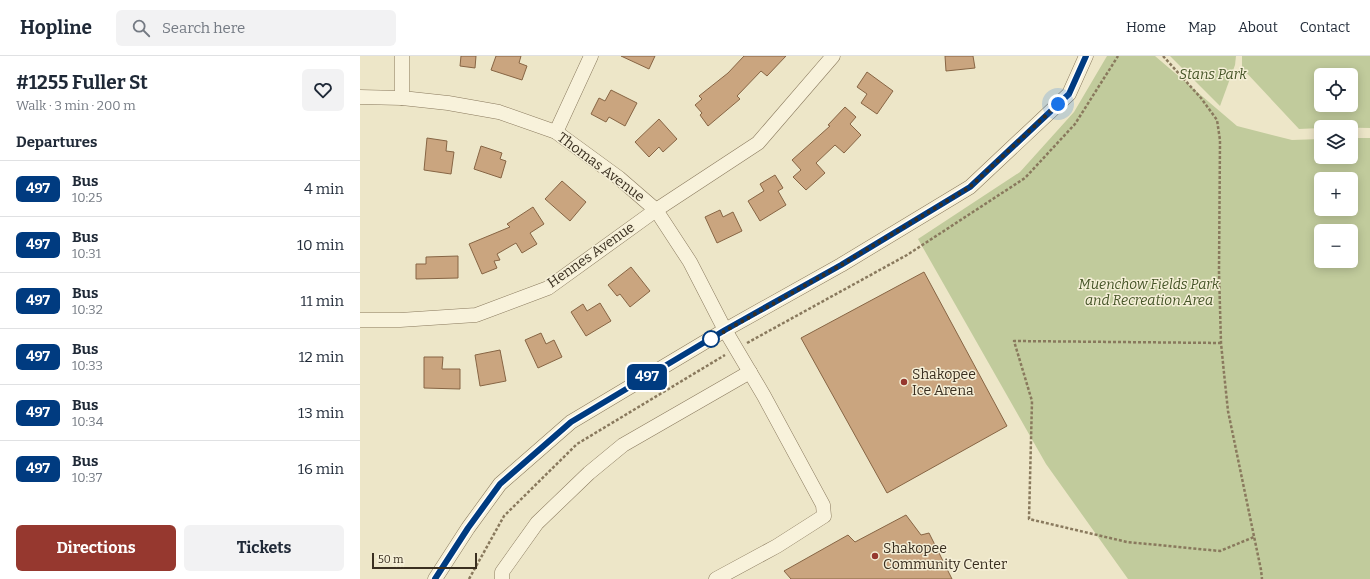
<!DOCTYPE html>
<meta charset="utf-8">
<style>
body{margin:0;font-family:Bitter,serif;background:#f2f2f3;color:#1f2937;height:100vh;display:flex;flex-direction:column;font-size:15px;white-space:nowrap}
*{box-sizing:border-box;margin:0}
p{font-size:13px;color:#747a83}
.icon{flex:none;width:22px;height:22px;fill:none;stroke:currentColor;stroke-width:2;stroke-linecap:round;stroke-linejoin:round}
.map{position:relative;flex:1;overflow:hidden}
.sheet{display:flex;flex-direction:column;background:#fff;width:360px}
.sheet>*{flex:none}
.badge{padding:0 8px;border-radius:6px;font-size:14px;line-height:26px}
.tools{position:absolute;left:954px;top:12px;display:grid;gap:8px}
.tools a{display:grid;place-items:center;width:44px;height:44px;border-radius:6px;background:#fff;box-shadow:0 2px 10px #0003;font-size:20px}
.scale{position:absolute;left:12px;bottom:10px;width:105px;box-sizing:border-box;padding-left:4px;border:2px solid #3a2f20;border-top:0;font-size:11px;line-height:14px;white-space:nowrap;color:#3a2f20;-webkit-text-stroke:3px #f5efd7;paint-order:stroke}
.you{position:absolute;width:20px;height:20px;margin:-10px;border:3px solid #fff;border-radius:50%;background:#1a73e8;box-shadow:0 0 0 6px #1a73e833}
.map>.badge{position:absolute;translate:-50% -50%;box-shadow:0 0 0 2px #fff}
h2{padding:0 16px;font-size:15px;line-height:36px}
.round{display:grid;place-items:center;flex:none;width:42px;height:42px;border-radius:6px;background:#f2f2f3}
.overview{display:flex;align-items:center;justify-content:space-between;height:68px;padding:0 16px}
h1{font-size:19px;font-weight:700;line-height:30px}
.action{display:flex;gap:8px;margin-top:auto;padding:8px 16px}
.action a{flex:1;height:46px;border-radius:6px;background:#96382f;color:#fff;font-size:16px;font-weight:700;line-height:46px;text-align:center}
.action a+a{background:#f2f2f3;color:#1f2937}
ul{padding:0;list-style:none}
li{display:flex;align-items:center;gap:12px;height:56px;padding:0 16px;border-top:1px solid #e0e1e3}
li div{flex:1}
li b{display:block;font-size:15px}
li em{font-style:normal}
li .badge{min-width:44px;font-weight:700;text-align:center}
header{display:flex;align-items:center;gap:24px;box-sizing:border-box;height:56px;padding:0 20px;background:#fff;border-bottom:1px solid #e0e1e3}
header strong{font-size:19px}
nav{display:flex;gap:22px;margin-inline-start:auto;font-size:14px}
.search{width:280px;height:36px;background:#f2f2f3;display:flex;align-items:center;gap:10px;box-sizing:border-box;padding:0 14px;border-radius:6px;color:#747a83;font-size:15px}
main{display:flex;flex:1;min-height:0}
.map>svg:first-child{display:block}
.green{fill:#c1cb9c;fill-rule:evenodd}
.building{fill:#caa57f;stroke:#876544}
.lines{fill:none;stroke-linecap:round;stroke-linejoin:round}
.minor-casing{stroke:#89795d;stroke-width:15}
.path{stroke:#89795d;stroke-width:2.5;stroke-dasharray:3 2;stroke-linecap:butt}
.minor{stroke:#f8f2db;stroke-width:14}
.line-casing{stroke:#fff;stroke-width:9}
.line{stroke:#003b80;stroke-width:6}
.walk{stroke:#3a2f20;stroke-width:4;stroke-dasharray:0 7.2}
.stop-dot{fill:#fff;stroke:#003b80;stroke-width:2}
.poi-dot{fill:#96382f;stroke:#f5efd7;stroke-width:1.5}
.labels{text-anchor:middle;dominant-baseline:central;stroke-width:3;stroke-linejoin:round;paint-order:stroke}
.park-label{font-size:14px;font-style:italic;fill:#465528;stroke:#f5efd7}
.street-label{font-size:14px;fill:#3a2f20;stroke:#f5efd7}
.poi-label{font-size:14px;fill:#3a2f20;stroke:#f5efd7;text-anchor:start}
</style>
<header>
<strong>Hopline</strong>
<div class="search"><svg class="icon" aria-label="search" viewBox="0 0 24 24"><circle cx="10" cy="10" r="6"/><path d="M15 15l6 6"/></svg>Search here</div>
<nav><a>Home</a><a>Map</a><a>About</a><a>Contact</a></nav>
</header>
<main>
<section class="sheet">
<div class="overview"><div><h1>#1255 Fuller St</h1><p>Walk · 3 min · 200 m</p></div><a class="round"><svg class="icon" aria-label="heart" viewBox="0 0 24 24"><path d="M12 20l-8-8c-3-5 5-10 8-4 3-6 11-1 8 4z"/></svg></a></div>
<h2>Departures</h2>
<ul>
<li><span class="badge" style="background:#003b80;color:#fff">497</span><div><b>Bus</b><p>10:25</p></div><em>4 min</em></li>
<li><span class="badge" style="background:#003b80;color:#fff">497</span><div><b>Bus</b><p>10:31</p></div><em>10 min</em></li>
<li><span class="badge" style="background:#003b80;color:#fff">497</span><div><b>Bus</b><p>10:32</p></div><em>11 min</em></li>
<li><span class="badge" style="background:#003b80;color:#fff">497</span><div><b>Bus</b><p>10:33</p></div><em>12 min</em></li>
<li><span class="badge" style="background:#003b80;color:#fff">497</span><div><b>Bus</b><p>10:34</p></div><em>13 min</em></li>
<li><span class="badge" style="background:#003b80;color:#fff">497</span><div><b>Bus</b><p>10:37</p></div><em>16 min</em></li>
</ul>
<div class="action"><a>Directions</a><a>Tickets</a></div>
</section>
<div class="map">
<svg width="1010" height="523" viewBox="0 0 1010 523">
<rect width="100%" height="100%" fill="#ede6c8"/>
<g class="green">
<path d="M747 0H795L877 70 932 84 961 83V101H991V82H1010V523H768L686 408 558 183 660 116 714 56ZM961 123H991V153H961ZM961 175H991V205H961Z"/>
<path d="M810 0H876L875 9 860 50Z"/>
<path d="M882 0H1010V72L961 71V72L939 73 882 12ZM961 19H991V49H961Z"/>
</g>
<g class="building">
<path d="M101 0H116L115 12 100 10Z"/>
<path d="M136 0H161L159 7 167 10 162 24 131 14Z"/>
<path d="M261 0H295L289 13Z"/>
<path d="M384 0H426L407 20 401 15 377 40 380 43 348 70 340 59 342 57 335 49 342 43 339 40 368 17Z"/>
<path d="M585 0H613L615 12 586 15Z"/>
<path d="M507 16 533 35 517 58 501 47 507 38 497 31Z"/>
<path d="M251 34 277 47 265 70 249 61 246 66 231 58 239 42 245 45Z"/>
<path d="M485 51 496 61 490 68 501 79 484 97 475 89 456 107 465 117 446 134 433 121 441 114 432 104 470 70 468 69Z"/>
<path d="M299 63 317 83 303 96 299 91 289 101 275 86Z"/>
<path d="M67 82 87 85 86 95 94 96 91 118 64 114Z"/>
<path d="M121 90 142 97 140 103 146 105 141 122 114 113Z"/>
<path d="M415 119 423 132 418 135 426 149 400 165 388 145 404 135 400 128Z"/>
<path d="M202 125 226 146 210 165 185 143Z"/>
<path d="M173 151 184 168 170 177 177 188 162 197 156 187 137 198 140 204 134 205 137 212 122 218 109 188 150 171 147 168Z"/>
<path d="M360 154 363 161 373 156 382 175 357 187 345 161Z"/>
<path d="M98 200V222L56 223V208H66V201Z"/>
<path d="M271 211 290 235 270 251 260 238 257 240 248 229Z"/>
<path d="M564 216 647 370 527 437 441 282Z"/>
<path d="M240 247 251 265 226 280 211 256 223 248 227 255Z"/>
<path d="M181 277 186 288 194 284 202 301 178 312 165 284Z"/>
<path d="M140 294 146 325 120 330 115 299Z"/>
<path d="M64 301H83L82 313H100V333L64 332Z"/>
<path d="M546 459 561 479 569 477 592 523H431L424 515 488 479 495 486Z"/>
</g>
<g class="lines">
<defs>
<g id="minor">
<path d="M42 0V42"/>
<path d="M0 41 42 42 88 47 139 56 196 76 259 122 296 154 330 206 365 274 404 340 463 449 464 460 417 490 356 523"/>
<path d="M196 76 231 0"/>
<path d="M0 264H40L116 259 188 232 296 154 398 87 473 0"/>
<path d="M75 523 108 472 140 428 211 366 365 274 481 209 610 131 709 38 726 0"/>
<path d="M142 523V516L177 467 229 417 263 389 390 316"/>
</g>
</defs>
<use href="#minor" class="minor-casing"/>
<g class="path">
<path d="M803 0 841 42 857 64 860 84 859 216 861 287 864 317 868 355 901 514 902 523"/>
<path d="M387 287 547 199 665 122 715 68 758 0"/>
<path d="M861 287 654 285 672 345 669 463 767 486 860 495 894 481"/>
<path d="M109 523 144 460 217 388 365 299"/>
</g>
<use href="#minor" class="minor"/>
</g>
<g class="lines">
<defs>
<path id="line" d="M75 523 108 472 140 428 211 366 365 274 481 209 610 131 709 38 726 0"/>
</defs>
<use href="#line" class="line-casing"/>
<use href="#line" class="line"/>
<path class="walk" d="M351 283 481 209 610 131 698 48"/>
</g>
<circle class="stop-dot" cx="351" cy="283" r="8"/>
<g class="poi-dot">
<circle cx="544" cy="326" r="4"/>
<circle cx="515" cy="500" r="4"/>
</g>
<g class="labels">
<g class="park-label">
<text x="853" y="18">Stans Park</text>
<text x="789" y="228">Muenchow Fields Park<tspan x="789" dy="16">and Recreation Area</tspan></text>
</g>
<g class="street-label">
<text transform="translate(241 111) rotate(37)">Thomas Avenue</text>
<text transform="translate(231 199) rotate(-35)">Hennes Avenue</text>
</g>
<g class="poi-label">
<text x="552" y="318">Shakopee<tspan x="552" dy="16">Ice Arena</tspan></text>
<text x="523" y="492">Shakopee<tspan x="523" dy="16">Community Center</tspan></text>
</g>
</g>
</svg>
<div class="tools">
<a><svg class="icon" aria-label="locate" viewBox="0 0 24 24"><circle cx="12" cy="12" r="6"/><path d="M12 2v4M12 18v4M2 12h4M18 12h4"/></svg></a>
<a><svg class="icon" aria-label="layers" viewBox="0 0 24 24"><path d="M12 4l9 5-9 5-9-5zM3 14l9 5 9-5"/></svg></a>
<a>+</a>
<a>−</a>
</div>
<div class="scale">50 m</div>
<div class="you" style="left:698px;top:48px"></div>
<b class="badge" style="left:287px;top:321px;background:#003b80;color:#fff">497</b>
</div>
</main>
